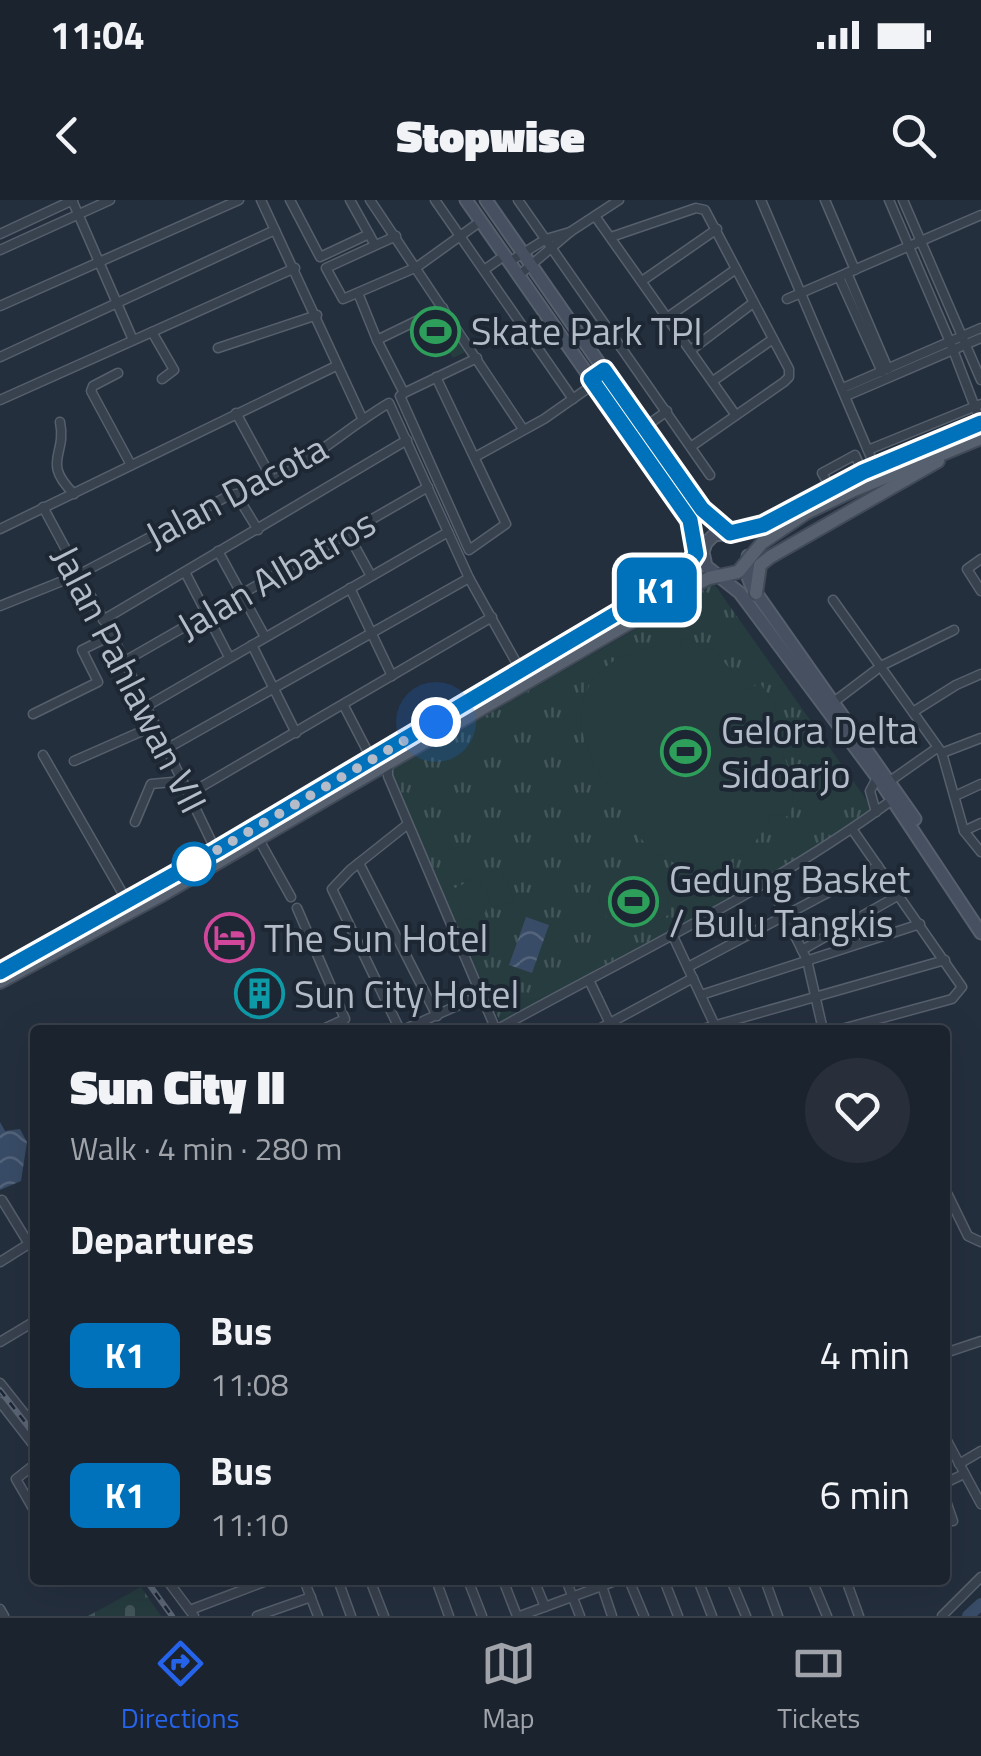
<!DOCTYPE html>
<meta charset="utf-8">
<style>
body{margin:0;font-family:"Titillium Web",sans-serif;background:#282f3a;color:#f1f3f6;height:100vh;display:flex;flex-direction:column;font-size:38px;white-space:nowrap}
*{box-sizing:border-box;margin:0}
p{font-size:32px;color:#a0a4aa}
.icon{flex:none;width:55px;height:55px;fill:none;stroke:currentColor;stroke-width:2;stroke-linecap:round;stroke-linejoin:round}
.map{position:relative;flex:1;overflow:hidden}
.details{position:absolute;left:30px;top:825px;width:920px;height:560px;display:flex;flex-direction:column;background:#1b232e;border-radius:10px;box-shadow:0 10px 40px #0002,0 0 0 2px #39404a}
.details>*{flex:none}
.badge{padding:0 20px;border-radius:15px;font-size:35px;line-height:65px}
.you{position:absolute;width:50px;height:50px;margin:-25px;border:8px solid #fff;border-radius:50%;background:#1a73e8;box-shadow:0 0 0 15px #1a73e833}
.map>.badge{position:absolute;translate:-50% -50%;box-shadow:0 0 0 5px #fff}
h2{padding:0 40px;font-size:38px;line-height:90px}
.round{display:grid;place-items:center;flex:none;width:105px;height:105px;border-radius:52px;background:#282f3a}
.summary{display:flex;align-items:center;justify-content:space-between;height:170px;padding:0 40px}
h1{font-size:48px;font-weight:800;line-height:75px}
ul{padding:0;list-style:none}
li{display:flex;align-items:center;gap:30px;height:140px;padding:0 40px}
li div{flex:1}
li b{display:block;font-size:38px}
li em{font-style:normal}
li .badge{min-width:110px;font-weight:700;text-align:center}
.status{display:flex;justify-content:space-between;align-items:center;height:70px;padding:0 50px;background:#1b232e;direction:ltr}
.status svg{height:28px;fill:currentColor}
header{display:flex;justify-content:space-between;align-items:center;height:130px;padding:0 40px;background:#1b232e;font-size:45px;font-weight:800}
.dock{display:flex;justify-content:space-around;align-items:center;height:140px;border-top:2px solid #39404a;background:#1b232e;font-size:28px;color:#a0a4aa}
.dock a{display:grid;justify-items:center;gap:5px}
.dock .on{color:#2563eb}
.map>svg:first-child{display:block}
.cemetery{fill:url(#cemetery-stones)}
.park{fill:url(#park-tufts)}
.garden{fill:#263c3f}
.water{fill:url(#water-waves)}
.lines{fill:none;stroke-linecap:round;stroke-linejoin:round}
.river{stroke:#394c67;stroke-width:12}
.minor-casing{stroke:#565f6c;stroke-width:11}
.secondary-casing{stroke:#565f6c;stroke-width:15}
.primary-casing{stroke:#414a57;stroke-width:16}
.minor{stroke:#38414e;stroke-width:8}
.secondary{stroke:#465061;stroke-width:11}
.primary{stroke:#56606e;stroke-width:12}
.rail-casing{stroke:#5a6575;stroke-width:6}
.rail{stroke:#1d2633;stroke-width:2.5;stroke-dasharray:8;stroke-linecap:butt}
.line-casing{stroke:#fff;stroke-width:22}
.line{stroke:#0072bc;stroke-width:15}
.walk{stroke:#b4bcc9;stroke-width:10;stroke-dasharray:0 18}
.stop-dot{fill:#fff;stroke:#0072bc;stroke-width:5}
.labels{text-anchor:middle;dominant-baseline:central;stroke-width:8;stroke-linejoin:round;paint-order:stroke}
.poi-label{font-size:38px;fill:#b4bcc9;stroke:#1d2633;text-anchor:start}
.street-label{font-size:38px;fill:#b4bcc9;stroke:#1d2633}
</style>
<div class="status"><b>11:04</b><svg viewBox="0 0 49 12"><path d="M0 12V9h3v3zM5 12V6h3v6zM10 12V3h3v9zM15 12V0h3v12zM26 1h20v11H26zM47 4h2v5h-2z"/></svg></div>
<header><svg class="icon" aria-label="back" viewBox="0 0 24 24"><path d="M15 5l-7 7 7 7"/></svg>Stopwise<svg class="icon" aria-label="search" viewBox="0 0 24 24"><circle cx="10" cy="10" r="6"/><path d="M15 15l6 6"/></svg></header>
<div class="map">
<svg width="981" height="1416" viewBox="0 0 981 1416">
<defs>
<pattern id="cemetery-stones" width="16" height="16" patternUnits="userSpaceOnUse" patternTransform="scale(2.5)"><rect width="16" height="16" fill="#263c3f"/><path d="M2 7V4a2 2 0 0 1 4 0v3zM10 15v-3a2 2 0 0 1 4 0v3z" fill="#435659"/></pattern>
<pattern id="park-tufts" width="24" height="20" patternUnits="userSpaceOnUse" patternTransform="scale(2.5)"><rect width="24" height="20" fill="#263c3f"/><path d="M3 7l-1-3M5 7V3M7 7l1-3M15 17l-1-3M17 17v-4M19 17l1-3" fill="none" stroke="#435659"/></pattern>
<pattern id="water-waves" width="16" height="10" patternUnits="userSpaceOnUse" patternTransform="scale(2.5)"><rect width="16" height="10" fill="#394c67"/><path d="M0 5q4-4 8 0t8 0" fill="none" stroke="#53647b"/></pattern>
</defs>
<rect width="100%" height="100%" fill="#242f3e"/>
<path class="cemetery" d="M141 1387 161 1416H88Z"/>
<path class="park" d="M714 384 875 612 852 629 672 734 501 824 388 572Z"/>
<g class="garden">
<path d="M442 113 468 151 453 158 439 136 424 141 416 126Z"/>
<path d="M684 437 716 452 747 490 760 483 786 524 772 533C789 563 797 583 790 617L771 613C758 655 710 681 668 660 641 648 629 620 615 597 606 582 594 567 588 550 563 488 610 448 668 445V451L677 453Z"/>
<path d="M458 647 471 677 451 686 438 655Z"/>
<path d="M637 665 655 671C663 686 671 697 668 715 631 735 613 746 598 696L603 686Z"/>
<path d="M500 668 514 700 493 709 479 677Z"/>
<path d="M472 680 486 712 466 721 453 689Z"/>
</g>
<g class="water">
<path d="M526 717 549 725 532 773 509 765Z"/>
<path d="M0 922 5 931 20 929 27 942 21 981 0 990Z"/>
</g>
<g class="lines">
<path class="river" d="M968 1416 981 1404"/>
<defs>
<g id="minor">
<path d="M72 0 133 140"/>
<path d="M261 0 363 220"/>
<path d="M290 0 320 57 369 34"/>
<path d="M350 0 375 45"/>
<path d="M370 0 523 229"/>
<path d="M435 0 573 199"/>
<path d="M518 0 710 275"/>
<path d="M761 0 875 267"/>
<path d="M825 0 855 70"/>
<path d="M889 0 950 142 981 223"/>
<path d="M903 0 981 180"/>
<path d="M595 16 735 214"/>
<path d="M0 34 73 0"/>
<path d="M396 36 326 68 343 99 417 67 481 21"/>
<path d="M611 37 696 8 705 10 789 169V177L784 182 692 246"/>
<path d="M0 50 110 0"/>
<path d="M509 62 546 39 570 32"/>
<path d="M484 70 504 56"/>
<path d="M847 73 888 169"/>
<path d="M518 76 570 32 619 0"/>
<path d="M839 77 882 172"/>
<path d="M642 81 717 29"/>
<path d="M358 93 377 140 404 193"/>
<path d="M787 99 981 15"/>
<path d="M0 106 239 0"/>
<path d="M668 117 736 69"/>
<path d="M152 132 174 170 162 179"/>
<path d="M377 140 443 108"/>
<path d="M218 148 317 115"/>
<path d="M691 150 753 103"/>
<path d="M0 157 275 30"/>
<path d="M118 173 93 186 91 191 131 265"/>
<path d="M436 177 506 324 469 350 400 196 404 193 477 158"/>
<path d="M713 181 773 139"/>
<path d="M843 188 981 128"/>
<path d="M846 196 981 138"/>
<path d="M0 200 295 68"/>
<path d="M236 213 272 279"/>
<path d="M60 222C67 256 41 261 74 294"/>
<path d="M645 227 667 211"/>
<path d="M868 250 981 204"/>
<path d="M475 257 544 219 594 184"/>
<path d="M831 288 822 273 855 255 863 273"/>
<path d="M236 294 258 330"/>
<path d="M43 307 112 435 216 651"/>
<path d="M0 329 336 166"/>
<path d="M348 334 371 376"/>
<path d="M218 351 265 437"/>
<path d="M981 359 967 369 981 391"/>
<path d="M185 372 229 457"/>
<path d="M350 388 392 476"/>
<path d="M833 400 942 553 964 631 981 652"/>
<path d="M0 406 80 374 228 296C286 286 339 232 389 203L469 378 521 471"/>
<path d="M103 420 407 240"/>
<path d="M252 445 296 533"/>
<path d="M125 461 428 287"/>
<path d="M881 466 954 430"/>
<path d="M835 501 876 470"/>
<path d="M147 506 448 332"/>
<path d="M344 506 372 560"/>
<path d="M913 512 956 485 981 474"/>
<path d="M33 514 98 482 82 450 112 435"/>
<path d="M168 548 469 378"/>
<path d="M942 553 981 538"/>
<path d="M43 555 127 701"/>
<path d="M74 561 156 525"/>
<path d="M388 564V576L496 830"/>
<path d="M890 581 937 548"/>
<path d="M189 594 492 417"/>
<path d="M955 596 981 584"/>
<path d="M876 612 870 591 877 578"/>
<path d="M135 622 151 584 183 581"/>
<path d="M964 631 981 623"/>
<path d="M258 638 291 697"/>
<path d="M359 663 437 816"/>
<path d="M767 679 807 760 823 830"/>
<path d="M297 708 345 819 321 830"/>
<path d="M672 734 717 830"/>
<path d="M802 750 899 695"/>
<path d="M688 767 878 666"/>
<path d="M589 780 613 830"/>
<path d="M701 795 920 724"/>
<path d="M400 830 332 689 350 670 408 624"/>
<path d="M403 830 481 795"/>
<path d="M496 830C629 756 770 690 892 600"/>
<path d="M597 830 693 778"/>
<path d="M699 830 945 760"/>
<path d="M838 830 952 799 962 787 852 629"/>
<path d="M945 995H948L968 1036 981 1042"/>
<path d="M2 1000 29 1044"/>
<path d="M0 1062 35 1040"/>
<path d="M0 1142 35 1121"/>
<path d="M945 1153 981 1141"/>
<path d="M0 1183 35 1227"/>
<path d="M0 1202 35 1247"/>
<path d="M945 1237 981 1304"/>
<path d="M35 1264 16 1279 35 1312"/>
<path d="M959 1264 981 1251"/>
<path d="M945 1283 964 1274"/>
<path d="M945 1298 953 1321"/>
<path d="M167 1380 194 1416"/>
<path d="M304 1380 318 1416"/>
<path d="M338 1380 351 1416"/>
<path d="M370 1380 384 1416"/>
<path d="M436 1380 449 1416"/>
<path d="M468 1380 482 1416"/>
<path d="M503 1380 517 1416"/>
<path d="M534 1380 545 1407"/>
<path d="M566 1380 580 1416"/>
<path d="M600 1380 612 1416"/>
<path d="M629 1380 644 1416"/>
<path d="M664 1380 678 1416"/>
<path d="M698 1380 712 1416"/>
<path d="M731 1380 746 1416"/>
<path d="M765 1380 778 1416"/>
<path d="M812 1380 827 1416"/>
<path d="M846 1380 859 1416"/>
<path d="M0 1409 4 1416"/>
<path d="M190 1410 269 1380"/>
<path d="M257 1416 311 1397"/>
<path d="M520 1416 618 1380"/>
<path d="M942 1416 981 1377"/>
</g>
<g id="secondary">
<path d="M466 0 591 179"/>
<path d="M486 0 604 170"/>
<path d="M730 333 714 335 706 343 703 352 706 366 740 393 880 581 981 733"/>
<path d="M748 356V377L752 387 915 619"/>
</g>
<g id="primary">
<path d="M756 393 760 365 770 357 938 261"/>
<path d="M0 772 216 651 683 374 696 354 690 320 591 179 604 170 702 309 730 333 763 325 863 273 981 223"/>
<path d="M0 782 160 696 691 387 709 378 738 372 762 343 806 313 852 291 981 238"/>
</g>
</defs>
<use href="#minor" class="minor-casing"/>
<use href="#secondary" class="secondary-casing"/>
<use href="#primary" class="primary-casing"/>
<use href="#minor" class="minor"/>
<use href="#secondary" class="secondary"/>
<use href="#primary" class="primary"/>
<defs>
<g id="rail">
<path d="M0 1190 35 1235"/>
<path d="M146 1380 172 1416"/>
</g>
</defs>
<use href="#rail" class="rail-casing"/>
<use href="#rail" class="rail"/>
</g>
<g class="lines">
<defs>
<path id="line" d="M0 772 216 651 683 374 696 354 690 320 591 179 604 170 702 309 730 333 763 325 863 272 981 223"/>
</defs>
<use href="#line" class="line-casing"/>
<use href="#line" class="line"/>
<path class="walk" d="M194 664 190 666 436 522"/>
</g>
<defs>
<symbol id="stadium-ring" viewBox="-11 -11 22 22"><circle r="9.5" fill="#1d2633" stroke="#2e9e5b" stroke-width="1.5"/><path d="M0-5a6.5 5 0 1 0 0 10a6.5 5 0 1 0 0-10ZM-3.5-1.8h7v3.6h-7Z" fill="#2e9e5b"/></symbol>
<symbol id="hotel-ring" viewBox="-11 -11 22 22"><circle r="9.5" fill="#1d2633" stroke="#d1479c" stroke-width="1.5"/><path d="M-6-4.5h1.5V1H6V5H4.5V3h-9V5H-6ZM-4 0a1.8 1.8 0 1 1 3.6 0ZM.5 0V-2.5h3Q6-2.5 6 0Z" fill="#d1479c"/></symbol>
<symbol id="building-ring" viewBox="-11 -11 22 22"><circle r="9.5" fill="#1d2633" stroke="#0f9aa8" stroke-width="1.5"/><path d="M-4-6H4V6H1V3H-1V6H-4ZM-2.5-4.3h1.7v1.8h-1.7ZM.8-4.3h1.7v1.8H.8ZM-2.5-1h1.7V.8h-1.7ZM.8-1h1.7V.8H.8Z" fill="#0f9aa8"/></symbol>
</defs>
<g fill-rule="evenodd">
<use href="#stadium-ring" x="408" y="104" width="55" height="55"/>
<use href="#stadium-ring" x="658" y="524" width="55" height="55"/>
<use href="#stadium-ring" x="606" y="674" width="55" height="55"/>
<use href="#hotel-ring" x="202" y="710" width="55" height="55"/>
<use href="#building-ring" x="232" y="766" width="55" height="55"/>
</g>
<circle class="stop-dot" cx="194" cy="664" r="20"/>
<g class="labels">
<g class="poi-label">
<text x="471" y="131">Skate Park TPI</text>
<text x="721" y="530">Gelora Delta<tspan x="721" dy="44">Sidoarjo</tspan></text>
<text x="669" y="679">Gedung Basket<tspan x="669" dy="44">/ Bulu Tangkis</tspan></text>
<text x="264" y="738">The Sun Hotel</text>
<text x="294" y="794">Sun City Hotel</text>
</g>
<g class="street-label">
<text transform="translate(236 291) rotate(-28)">Jalan Dacota</text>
<text transform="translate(276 374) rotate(-30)">Jalan Albatros</text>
<text transform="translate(130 479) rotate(63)">Jalan Pahlawan VII</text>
</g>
</g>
</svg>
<div class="you" style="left:436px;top:522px"></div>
<b class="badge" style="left:657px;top:390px;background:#0072bc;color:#fff">K1</b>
<section class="details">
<div class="summary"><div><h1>Sun City II</h1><p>Walk · 4 min · 280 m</p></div><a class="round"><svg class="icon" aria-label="heart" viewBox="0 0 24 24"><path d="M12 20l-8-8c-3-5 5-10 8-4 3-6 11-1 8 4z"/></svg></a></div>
<h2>Departures</h2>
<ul>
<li><span class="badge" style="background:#0072bc;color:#fff">K1</span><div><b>Bus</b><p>11:08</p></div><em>4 min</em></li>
<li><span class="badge" style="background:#0072bc;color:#fff">K1</span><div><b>Bus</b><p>11:10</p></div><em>6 min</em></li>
</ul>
</section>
</div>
<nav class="dock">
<a class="on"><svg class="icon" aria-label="directions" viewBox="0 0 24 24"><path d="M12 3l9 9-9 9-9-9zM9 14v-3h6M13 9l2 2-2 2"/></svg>Directions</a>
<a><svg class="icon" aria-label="map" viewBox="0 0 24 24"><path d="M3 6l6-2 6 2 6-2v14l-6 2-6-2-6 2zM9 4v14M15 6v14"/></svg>Map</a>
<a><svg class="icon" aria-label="tickets" viewBox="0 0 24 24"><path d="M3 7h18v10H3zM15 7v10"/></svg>Tickets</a>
</nav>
